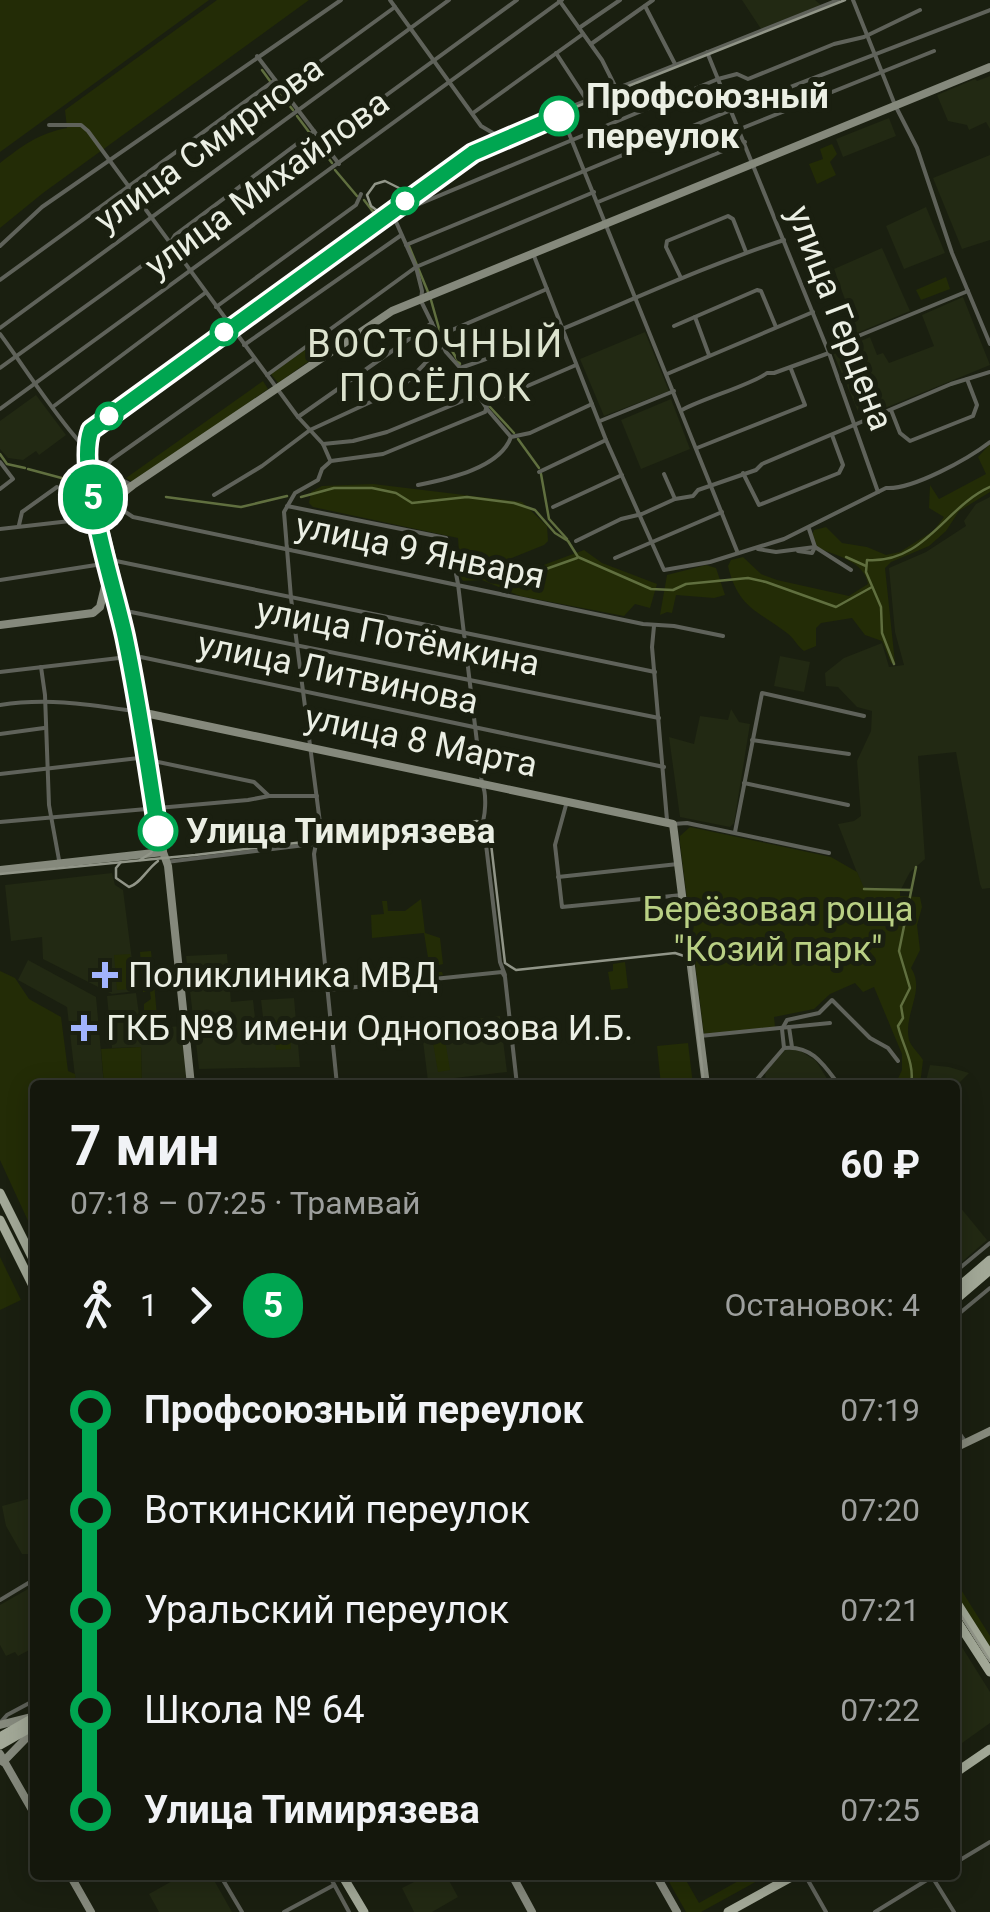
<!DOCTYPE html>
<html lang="ru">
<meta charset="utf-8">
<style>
body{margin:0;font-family:Roboto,sans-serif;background:#21241a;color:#f1f3f6;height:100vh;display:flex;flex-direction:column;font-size:38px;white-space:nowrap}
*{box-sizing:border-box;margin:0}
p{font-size:32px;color:#9d9f9d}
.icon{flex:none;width:55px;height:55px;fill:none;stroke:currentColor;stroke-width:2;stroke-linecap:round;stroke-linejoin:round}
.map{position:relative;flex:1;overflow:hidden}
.details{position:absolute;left:30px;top:1080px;width:930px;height:800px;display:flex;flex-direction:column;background:#14170c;border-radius:10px;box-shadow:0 5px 25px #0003,0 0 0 2px #33362d}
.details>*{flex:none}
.badge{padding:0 20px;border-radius:32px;font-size:35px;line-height:65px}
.map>.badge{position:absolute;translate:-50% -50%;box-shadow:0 0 0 5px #fff}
.legs{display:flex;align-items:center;gap:15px;height:110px;padding:0 40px;font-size:32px}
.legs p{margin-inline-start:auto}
.summary{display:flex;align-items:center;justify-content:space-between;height:170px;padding:0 40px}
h1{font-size:55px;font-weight:700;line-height:75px}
ul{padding:0 40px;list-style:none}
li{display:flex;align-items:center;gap:35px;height:100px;font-size:38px}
li i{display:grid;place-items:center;width:15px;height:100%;margin:0 12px;background:currentColor}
li i::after{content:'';width:25px;height:25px;margin:-12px;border:8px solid;border-radius:50%;background:#14170c}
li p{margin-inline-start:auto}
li:first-child i{background:linear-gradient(#0000 50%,currentColor 0)}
li:last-child i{background:linear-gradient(currentColor 50%,#0000 0)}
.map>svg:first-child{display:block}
.built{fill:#222913}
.green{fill:#232c06}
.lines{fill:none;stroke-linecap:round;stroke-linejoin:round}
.stream{stroke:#606f3f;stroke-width:2.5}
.street{stroke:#5f625a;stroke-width:4}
.secondary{stroke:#85897c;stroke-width:8}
.primary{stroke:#a2a897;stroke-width:9}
.tram{stroke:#919588;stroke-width:2.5}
.line-1-casing{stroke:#fff;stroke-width:22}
.line-1{stroke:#00a651;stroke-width:15}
.stop-1-dot{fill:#fff;stroke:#00a651;stroke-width:5}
.poi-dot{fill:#a0b3fd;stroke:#1a1f10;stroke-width:4}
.labels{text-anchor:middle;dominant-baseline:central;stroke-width:10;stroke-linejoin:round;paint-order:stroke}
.stop-label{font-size:35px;font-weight:bold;fill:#ebefe4;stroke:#1a1f10;text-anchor:start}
.street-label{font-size:35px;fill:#ebefe4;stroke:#1a1f10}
.park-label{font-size:35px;fill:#b9d084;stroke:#1a1f10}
.poi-label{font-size:35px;fill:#ebefe4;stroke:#1a1f10;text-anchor:start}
.neighbourhood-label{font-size:38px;letter-spacing:2.5px;fill:#dce3ce;stroke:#1a1f10}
</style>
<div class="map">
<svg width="990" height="1912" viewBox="0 0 990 1912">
<rect width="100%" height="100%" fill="#1a1f10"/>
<g class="built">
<path d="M742 0H815L821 5 761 29Z"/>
<path d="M990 76V129L986 122 969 130 967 125 948 121 937 95 975 79 977 81Z"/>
<path d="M889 118 896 136 843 157 836 139Z"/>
<path d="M990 155V240L962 249 933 178Z"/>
<path d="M926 207 945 253 904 269 886 226Z"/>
<path d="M882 248 910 311 857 333 834 269Z"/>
<path d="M963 297 990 365 863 417 860 416 833 353 870 337 877 355 883 353 889 363 934 346 922 315Z"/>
<path d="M645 332 669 391 604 416 580 359Z"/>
<path d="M36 395 66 435 39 455 36 451 23 460 8 458 0 449V421Z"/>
<path d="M671 399 690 449 641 469 621 420Z"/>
<path d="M990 497V888L982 889 980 884 956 752 918 756 925 859 910 872 900 891 863 888 838 824 854 821 861 816 857 761 871 731 872 711 857 707 838 687 826 686 825 673 844 658 882 643 889 667 904 665 895 632 889 568 926 552 966 526 964 521 976 504Z"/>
<path d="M780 656 810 662 804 692 774 686Z"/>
<path d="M731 709 739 722 750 724 734 823 730 827 680 817 669 737 694 744 700 716 728 720Z"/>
<path d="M112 873 115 885 123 890 136 991 112 994 43 959 42 937 11 941 5 885Z"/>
<path d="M227 954 231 1002 253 1000 255 1018 263 1017 261 1000 294 998 300 1067 199 1069 186 956Z"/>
<path d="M28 960 96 997 104 1085H76L67 1007 18 980Z"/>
<path d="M136 993 141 1029 182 1026 188 1085H142L141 1047 112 1048 107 996Z"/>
<path d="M500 1016 507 1072 428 1081 421 1025Z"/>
<path d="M785 1050H799L816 1061 831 1085H766L765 1073Z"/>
<path d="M930 1065 949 1067 969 1073 955 1087 925 1085Z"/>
<path d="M955 1201 987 1240 955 1268Z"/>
<path d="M35 1497V1554H22L6 1526 2 1506Z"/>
<path d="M35 1585V1647L18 1656 15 1652 6 1656 0 1645V1605Z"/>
<path d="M955 1636 990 1692V1723L955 1748Z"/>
<path d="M183 1875H211L232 1912H159L149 1894Z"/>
<path d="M412 1875H446L458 1897 432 1912H414L402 1888 414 1882Z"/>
</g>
<g class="green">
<path d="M0 0H209L0 152Z"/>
<path d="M217 0H309L43 193 0 228V163C22 146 39 133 67 128L65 110Z"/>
<path d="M832 144 837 154 830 162 836 175 817 184 809 164 823 159 820 149Z"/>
<path d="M946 277 950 289 921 300 916 290Z"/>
<path d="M312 345 319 354 278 383 271 374Z"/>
<path d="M263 381 268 389 134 483 126 478Z"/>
<path d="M990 444V492L959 511 946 531 929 546 891 562 885 568 895 663H891L882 641 865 635 852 618 821 623 816 628V646L804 651C797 646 794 638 787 633 757 610 738 608 728 566L731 560 743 557 761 574 777 580 849 596 868 584C864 561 837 556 818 548L812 535 814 530 826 527 842 543 867 547 886 555 900 552 933 531 944 517 929 508 930 485 939 499 986 474 978 457Z"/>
<path d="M373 484 522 502 547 526 548 541 544 545 504 561 459 552 458 538 313 507 309 503 311 492 322 486Z"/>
<path d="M584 550 602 563 657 584 650 608 635 604 624 616 520 596 482 580 463 581 457 571 463 568 502 577 514 576Z"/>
<path d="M706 565 716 568 725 595 714 598 676 595 672 613 667 612 660 615 667 575Z"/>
<path d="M690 827 831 857 857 872 864 888 900 891V896L920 897 922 907 917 925 920 950 911 968C926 990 903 1014 909 1040 911 1047 919 1053 923 1060L920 1085H895L902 1070V1054L874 987 863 992 855 983 830 994 814 1009 774 1017 775 1027 704 1034 680 843V836Z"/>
<path d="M421 899 425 933 440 938 443 964 435 966 436 972H442L443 975 431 976 424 933 372 938 371 915 384 914 382 901H387L388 911H405Z"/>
<path d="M151 951 157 1016 155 1020 144 1013V1004L151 999 150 992H143L140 952Z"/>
<path d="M130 954 133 989 117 990 114 955Z"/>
<path d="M625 962 628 988 611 990 608 972 613 971V964Z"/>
<path d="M0 971 15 978 29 999 61 1017 68 1071 75 1074 76 1085H35V1236L0 1160Z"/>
<path d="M289 1019 291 1049 276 1050 273 1021Z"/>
<path d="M445 1040 450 1070 438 1072 433 1043Z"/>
<path d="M688 1043 693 1085H661L657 1046Z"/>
<path d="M141 1047 142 1085H104L101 1049Z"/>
<path d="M0 1257 21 1300 0 1310Z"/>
<path d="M955 1580 990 1636V1648L955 1593Z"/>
<path d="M676 1875H683L699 1903 749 1875H768L701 1912H686L668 1880Z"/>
</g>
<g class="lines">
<g class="stream">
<path d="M262 70 270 81"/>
<path d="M272 84 293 110"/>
<path d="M297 116 309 132"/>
<path d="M312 137 332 163"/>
<path d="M335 170 357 196"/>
<path d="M364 200 374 213"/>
<path d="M409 246 428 292"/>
<path d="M431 300 440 332"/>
<path d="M443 336 460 364"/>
<path d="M466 370 486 402"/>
<path d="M490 407 514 433"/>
<path d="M518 439 539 468"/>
<path d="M0 454 7 464 25 468"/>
<path d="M28 469 69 480"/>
<path d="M541 474 549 519 567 539"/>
<path d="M71 480 84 485"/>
<path d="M166 497 241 507 287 496"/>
<path d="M301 497 334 488H372L396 493 412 503 467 497 514 503 535 510 555 533 568 541 578 557 651 589 673 590 686 584 748 578 766 582 836 607 872 587"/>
<path d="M846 557 866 566"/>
<path d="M546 569 577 558"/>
<path d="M894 664 882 633 881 607 866 572 867 560C924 564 945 507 990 487"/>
<path d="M864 889 911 890"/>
<path d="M858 910 861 913 887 912 905 918"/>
<path d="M911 1085C915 1063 903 1047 898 1026L903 1018 901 1006 910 988 899 951 916 867"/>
</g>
<g class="street">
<path d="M390 0 481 126 498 136"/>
<path d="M559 0 602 60 616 88"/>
<path d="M853 0 895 105 917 148 952 253 990 344"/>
<path d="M645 6 675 64"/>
<path d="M579 28 620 0"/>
<path d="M591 44 653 0"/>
<path d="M707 52 829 353 878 492"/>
<path d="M556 53 586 99"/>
<path d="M257 56 339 164"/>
<path d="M282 89 395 7"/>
<path d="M560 111 737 551"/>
<path d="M473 113 583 34"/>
<path d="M49 125H81L88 131 298 417 323 444 330 460"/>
<path d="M740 129 934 51"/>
<path d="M322 142 517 0"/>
<path d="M412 188 473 148 498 136 838 0"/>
<path d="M598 202 745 142"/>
<path d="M406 245 736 108 990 10"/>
<path d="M0 246 42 207 341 0"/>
<path d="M534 256 606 440 664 570 710 562 784 539 886 488C912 490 968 459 990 442"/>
<path d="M681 278 666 247 667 241 728 216 733 219 746 252"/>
<path d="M0 280 275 80"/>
<path d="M216 307 356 205 361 194"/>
<path d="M695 317 709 355"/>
<path d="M674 326 757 290 761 291 776 327"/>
<path d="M0 328 449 0"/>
<path d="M0 334C30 374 86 467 130 484"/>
<path d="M438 336 547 289"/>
<path d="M244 345 400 236"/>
<path d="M829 348 968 291"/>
<path d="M0 368 168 247 175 235 314 131"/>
<path d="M460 368C571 331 673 276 784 240"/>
<path d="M667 374 813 312"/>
<path d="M267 375 416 267 594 192"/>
<path d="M54 406 205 293"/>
<path d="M0 409 562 0"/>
<path d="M682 410C704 398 751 385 767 373H774L829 353"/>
<path d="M891 410 900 433 910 441 973 416 977 405 967 379"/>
<path d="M298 417 432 323"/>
<path d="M100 418 374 216"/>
<path d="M600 421 674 391"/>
<path d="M511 437 487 409 463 371 446 352 421 301 422 291 416 267 393 215 718 79 737 74 748 79 834 44 864 37 920 10"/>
<path d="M323 444 353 441 387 432 477 395"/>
<path d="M697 448 805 405 791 369"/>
<path d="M0 462 13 479 0 489"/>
<path d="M105 468 111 460 254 359"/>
<path d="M539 472 606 440"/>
<path d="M743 473 759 505 839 473 843 465 832 435"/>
<path d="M664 474 675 499"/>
<path d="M418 485C448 479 500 468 511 437L530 433 592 404"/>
<path d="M214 495 262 466 310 430 401 388 443 345"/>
<path d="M112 503 133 517 643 624 674 626 723 636"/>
<path d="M287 506 446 538 451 548 458 584 482 784C487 793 486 819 480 828"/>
<path d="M553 507 622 475"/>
<path d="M19 525 22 512 57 487"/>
<path d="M0 529 105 517"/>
<path d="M576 541 621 519 642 514 675 499 693 496 698 490 756 470 762 464 951 384 990 372"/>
<path d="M758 549 776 552 815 547 851 570"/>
<path d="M798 551 812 553 815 547 809 529"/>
<path d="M615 558 722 512"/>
<path d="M116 561 655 672"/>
<path d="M0 580 96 565 103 566 108 574"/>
<path d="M126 611 659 718"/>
<path d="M654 626 652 647 667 820"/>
<path d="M41 667 45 695 49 805 59 860"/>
<path d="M0 672 136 656 664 767"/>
<path d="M0 705C49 697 92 705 140 712"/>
<path d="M0 734 44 728"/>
<path d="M752 740 849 754"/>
<path d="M0 774 139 758 254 782 269 796"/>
<path d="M744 783 848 805"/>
<path d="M566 805 555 845 562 907 682 895"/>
<path d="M0 822 248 800 269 796H317"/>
<path d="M673 824 687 823 829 853"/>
<path d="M480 828 485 836 500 962 505 975"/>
<path d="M735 832 762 693 864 716"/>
<path d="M166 862 404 833 480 828"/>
<path d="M558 877 678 864"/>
<path d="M327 990 502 972 505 977 517 1085"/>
<path d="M789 1027 792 1047"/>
<path d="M700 1036 830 1023"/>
<path d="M337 1085 314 854 320 823 291 598 284 512 295 493 318 480 322 469 331 461 383 454 485 412 488 403 576 365"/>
<path d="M740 1085 754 1083 784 1048"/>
<path d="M839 1085C824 1065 812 1045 784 1048L782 1029 787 1020 819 1013 832 1000 870 1038 888 1048 898 1061"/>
<path d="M955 1272 990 1243"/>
<path d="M955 1317 990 1288"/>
<path d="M955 1427 966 1443"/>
<path d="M0 1600 35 1579"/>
<path d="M1 1722 7 1715 35 1700"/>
<path d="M955 1863 990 1842"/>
<path d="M220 1875 242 1912"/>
<path d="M329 1875 349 1912"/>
<path d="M805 1875 826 1912"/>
<path d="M931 1875 954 1912"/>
<path d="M284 1912 334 1885"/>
<path d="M875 1912 935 1875"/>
</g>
<g class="secondary">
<path d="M0 625 93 613 100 607 108 574 115 572"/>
<path d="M145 713 673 824 706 1085"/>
<path d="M0 870 163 852"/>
<path d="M191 1085 168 866 163 852 136 656 105 529C104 508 117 497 133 485L392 311 990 67"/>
<path d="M955 1448 990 1431"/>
<path d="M0 1725 31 1717"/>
<path d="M0 1754 35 1815"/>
<path d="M3 1762 35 1729"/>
<path d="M70 1875 91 1912"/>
<path d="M512 1875 532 1912"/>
<path d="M656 1875 677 1912"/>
</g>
<g class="primary">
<path d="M0 1193 35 1263"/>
<path d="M0 1220 35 1290"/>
<path d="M955 1290 990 1260"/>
<path d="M955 1300 990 1270"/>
<path d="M955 1600 990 1655"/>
<path d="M955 1618 990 1672"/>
<path d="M0 1737 35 1717"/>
<path d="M0 1745 35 1725"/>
<path d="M955 1773 990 1749"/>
<path d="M342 1875 364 1912"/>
<path d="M728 1912 795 1875"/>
</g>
<g class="tram">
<path d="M391 211 379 212 371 206 367 195 375 184 385 181 405 191 419 190"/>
<path d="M140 860 151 853 158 839 135 692 88 469 86 445 92 427 471 152 563 112 845 0"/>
<path d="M121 862 116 868V878L129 887C140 884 147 869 158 861"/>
<path d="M0 874 195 855 477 821 487 827 490 835 505 963 516 970 675 953 684 956 690 964 704 1085"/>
<path d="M955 1606 990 1661"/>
</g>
</g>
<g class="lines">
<defs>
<path id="line-1" d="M158 831C148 768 139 704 126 641 117 594 75 472 91 430L473 153 559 116"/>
</defs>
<use href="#line-1" class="line-1-casing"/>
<use href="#line-1" class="line-1"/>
</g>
<g class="stop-1-dot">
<circle cx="559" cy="116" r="18"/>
<circle cx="405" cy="201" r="12"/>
<circle cx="224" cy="332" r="12"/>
<circle cx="109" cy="416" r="12"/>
<circle cx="158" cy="831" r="18"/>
</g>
<g class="poi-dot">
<path d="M100 960h10v10h10v10h-10v10h-10v-10h-10v-10h10z"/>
<path d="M79 1013h10v10h10v10h-10v10h-10v-10h-10v-10h10z"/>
</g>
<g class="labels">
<g class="stop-label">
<text x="586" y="96">Профсоюзный<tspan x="586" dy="40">переулок</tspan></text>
<text x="186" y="831">Улица Тимирязева</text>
</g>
<g class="street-label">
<text transform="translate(209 144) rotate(-36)">улица Смирнова</text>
<text transform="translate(267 184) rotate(-36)">улица Михайлова</text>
<text transform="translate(840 318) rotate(69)">улица Герцена</text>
<text transform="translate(420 551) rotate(12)">улица 9 Января</text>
<text transform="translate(398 637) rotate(11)">улица Потёмкина</text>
<text transform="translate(338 673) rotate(12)">улица Литвинова</text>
<text transform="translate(421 741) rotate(12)">улица 8 Марта</text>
</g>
<g class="park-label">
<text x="778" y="909">Берёзовая роща<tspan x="778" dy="40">"Козий парк"</tspan></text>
</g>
<g class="poi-label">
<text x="128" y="975">Поликлиника МВД</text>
<text x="106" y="1028">ГКБ №8 имени Однопозова И.Б.</text>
</g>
<g class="neighbourhood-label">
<text x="436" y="344">ВОСТОЧНЫЙ<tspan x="436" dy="44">ПОСЁЛОК</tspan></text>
</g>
</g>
</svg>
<b class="badge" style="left:93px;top:497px;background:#00a651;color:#fff">5</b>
<section class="details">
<div class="summary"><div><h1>7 мин</h1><p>07:18 – 07:25 · Трамвай</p></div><b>60 ₽</b></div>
<div class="legs"><svg class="icon" aria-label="walk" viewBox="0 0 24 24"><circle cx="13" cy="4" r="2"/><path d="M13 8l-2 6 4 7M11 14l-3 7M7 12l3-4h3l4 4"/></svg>1<svg class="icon" aria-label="forward" viewBox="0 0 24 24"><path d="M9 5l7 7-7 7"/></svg><b class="badge" style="background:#00a651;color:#fff">5</b><p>Остановок: 4</p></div>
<ul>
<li><i style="color:#00a651"></i><b>Профсоюзный переулок</b><p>07:19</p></li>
<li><i style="color:#00a651"></i><span>Воткинский переулок</span><p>07:20</p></li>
<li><i style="color:#00a651"></i><span>Уральский переулок</span><p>07:21</p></li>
<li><i style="color:#00a651"></i><span>Школа № 64</span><p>07:22</p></li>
<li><i style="color:#00a651"></i><b>Улица Тимирязева</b><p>07:25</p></li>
</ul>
</section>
</div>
